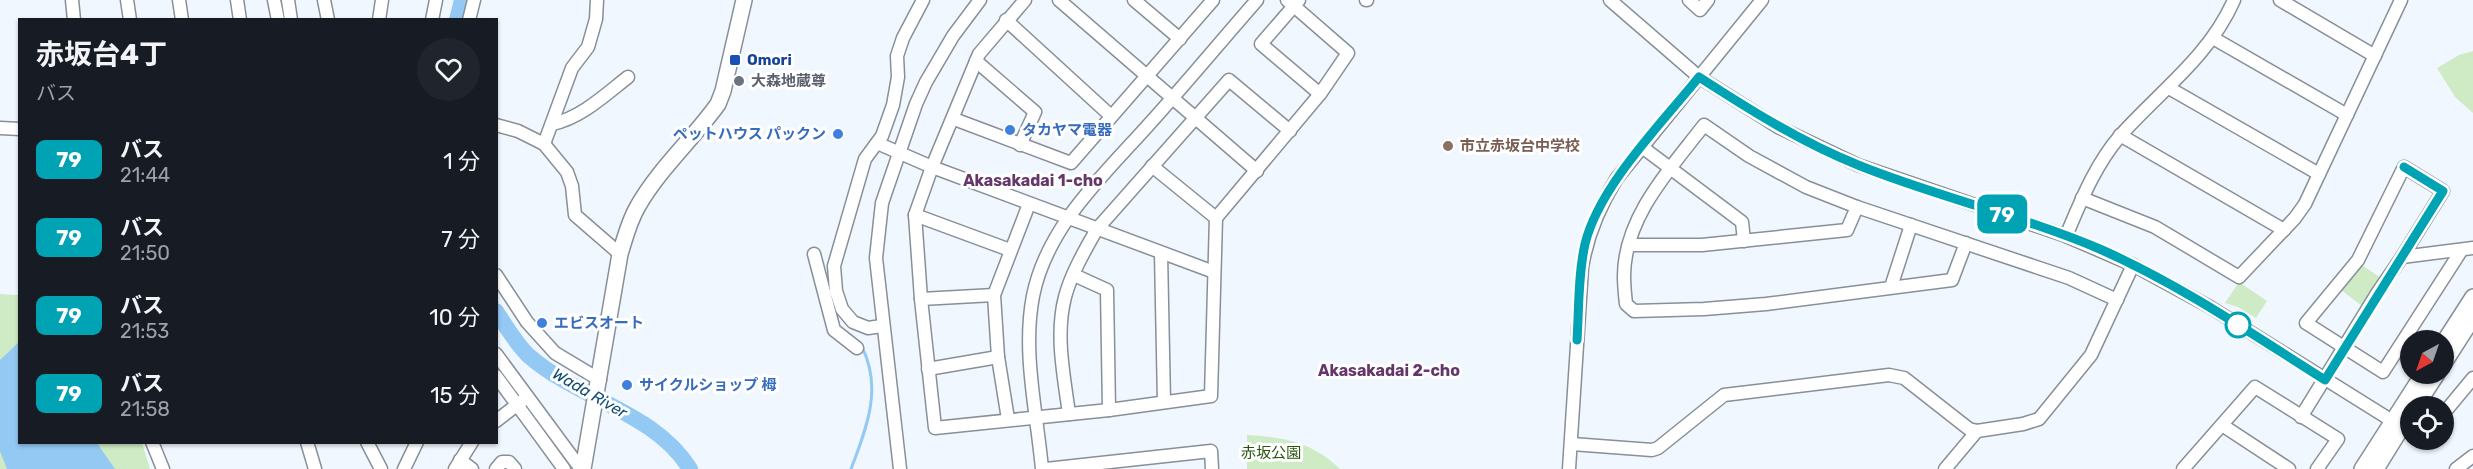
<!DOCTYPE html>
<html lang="ja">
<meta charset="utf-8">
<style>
body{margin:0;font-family:Rubik,"Noto Sans JP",sans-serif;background:#20242c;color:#f1f3f6;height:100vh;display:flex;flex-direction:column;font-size:22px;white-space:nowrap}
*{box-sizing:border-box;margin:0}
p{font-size:20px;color:#9ea1a6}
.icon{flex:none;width:33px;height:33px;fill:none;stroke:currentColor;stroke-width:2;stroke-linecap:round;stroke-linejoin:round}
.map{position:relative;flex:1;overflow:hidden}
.sheet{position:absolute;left:18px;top:18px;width:480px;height:426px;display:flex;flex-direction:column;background:#171b24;border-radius:0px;box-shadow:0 2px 4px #0004}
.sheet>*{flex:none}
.badge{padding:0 12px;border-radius:9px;font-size:21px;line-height:39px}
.needle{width:39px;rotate:220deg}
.buttons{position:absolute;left:2400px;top:330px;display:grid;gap:12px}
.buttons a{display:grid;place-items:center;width:54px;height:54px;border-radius:50%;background:#171b24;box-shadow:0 2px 4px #0004;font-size:30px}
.map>.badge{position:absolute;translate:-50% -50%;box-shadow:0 0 0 3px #fff}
.round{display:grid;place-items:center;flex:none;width:63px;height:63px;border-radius:32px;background:#20242c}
.overview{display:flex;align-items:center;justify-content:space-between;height:102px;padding:0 18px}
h1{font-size:28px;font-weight:700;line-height:45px}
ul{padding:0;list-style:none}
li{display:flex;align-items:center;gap:18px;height:78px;padding:0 18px}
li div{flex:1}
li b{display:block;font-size:22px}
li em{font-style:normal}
li .badge{min-width:66px;font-weight:700;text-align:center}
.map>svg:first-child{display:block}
.green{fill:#cfebc5}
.water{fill:#94c9f4}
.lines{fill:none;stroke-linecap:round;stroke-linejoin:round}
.stream{stroke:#94c9f4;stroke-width:3}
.river{stroke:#94c9f4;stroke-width:16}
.minor-casing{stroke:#888f97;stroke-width:15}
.major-casing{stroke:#888f97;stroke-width:18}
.minor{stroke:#fff;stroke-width:12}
.major{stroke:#fff;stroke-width:15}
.line-casing{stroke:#fff;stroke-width:14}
.line{stroke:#00a3b4;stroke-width:9}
.transit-dot{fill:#1a4fb4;stroke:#fff;stroke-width:2}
.worship-dot{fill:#6b7280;stroke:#fff;stroke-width:2}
.shop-dot{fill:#3f7fe0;stroke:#fff;stroke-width:2}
.education-dot{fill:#8d6e63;stroke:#fff;stroke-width:2}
.stop-dot{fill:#fff;stroke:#00a3b4;stroke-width:3}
.labels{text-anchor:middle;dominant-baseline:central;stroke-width:6;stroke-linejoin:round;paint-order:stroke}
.transit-label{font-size:15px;font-weight:bold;fill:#164399;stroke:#fff;text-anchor:start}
.worship-label{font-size:15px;font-weight:bold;fill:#5b616d;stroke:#fff;text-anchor:start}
.shop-label{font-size:15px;font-weight:bold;fill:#366cbe;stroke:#fff;text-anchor:start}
.education-label{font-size:15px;font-weight:bold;fill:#785e54;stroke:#fff;text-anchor:start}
.park-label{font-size:15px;fill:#27550d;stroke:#fff}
.neighbourhood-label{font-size:16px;font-weight:bold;fill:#653669;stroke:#fff}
.water-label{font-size:16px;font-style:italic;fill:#114d75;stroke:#fff}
</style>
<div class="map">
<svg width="2473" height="469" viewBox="0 0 2473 469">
<rect width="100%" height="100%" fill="#f1f7ff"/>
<g class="green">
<path d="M2473 51V113L2455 97 2437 68 2459 55Z"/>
<path d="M2362 265 2381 278 2362 306 2341 290Z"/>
<path d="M2239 282 2267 301 2256 318 2238 307 2225 303Z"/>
<path d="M0 294 19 295 20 442 142 443 150 469H0Z"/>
<path d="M1247 435C1285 437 1312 442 1340 469H1247Z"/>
</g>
<path class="water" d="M19 342 20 442 97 443 115 469H7L0 451V360Z"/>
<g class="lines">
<path class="stream" d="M851 469C866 429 883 389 862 347"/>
<g class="river">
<path d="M457 20 462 0"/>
<path d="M496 311C505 325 517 345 529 356 578 399 655 412 690 469"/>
</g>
<defs>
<g id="minor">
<path d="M72 0 74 20"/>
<path d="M127 0 130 20"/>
<path d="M179 0 182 20"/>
<path d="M237 0 240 20"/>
<path d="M274 0 278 20"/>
<path d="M288 0 291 20"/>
<path d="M324 0 328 20"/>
<path d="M1025 0 979 54 932 167 915 215 921 299 935 428 1109 410 1211 396 1216 218 1320 94 1348 53 1287 0"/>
<path d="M1059 0 1257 171"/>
<path d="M1134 0 1180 39"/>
<path d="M1299 0 1261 44 1320 94"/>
<path d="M1366 0H1367"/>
<path d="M1610 0 1699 77 1778 127 1858 165 2066 236 2133 265 2210 307 2410 432"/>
<path d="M1689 0 1700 10 1708 0"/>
<path d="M2280 0 2375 56"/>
<path d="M379 20 382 0"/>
<path d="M432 20 436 0"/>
<path d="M469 20 474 0"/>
<path d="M1006 20 1111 116"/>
<path d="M2213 38 2347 115"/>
<path d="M976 61 1035 112 1020 145"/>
<path d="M2169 88 2319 174"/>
<path d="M954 119 1071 163 1213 0"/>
<path d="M552 124C581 118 605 95 628 77"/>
<path d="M496 125 518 131 544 144 572 68 588 47 596 19 597 0"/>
<path d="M0 128 20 129"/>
<path d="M2120 135 2284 230"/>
<path d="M877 143 932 167 1214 272"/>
<path d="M544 144 567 172 572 186 575 215 620 254"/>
<path d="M1642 147 1742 222 1744 241"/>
<path d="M1152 166 1216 218"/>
<path d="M2082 198 2155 227 2239 277 2295 218 2305 204 2401 0"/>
<path d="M915 215 1010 250"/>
<path d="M2066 236C2081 201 2095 165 2120 136 2160 91 2209 57 2234 0"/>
<path d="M1966 243 1952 280 1766 304 1704 309 1634 311 1626 304C1625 295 1624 285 1624 276 1624 217 1671 168 1704 125L1749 156 1806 187 1857 207 2069 278 2117 300"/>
<path d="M1630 245H1702L1847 230 1857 207"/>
<path d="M1161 253 1164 402"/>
<path d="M814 254 834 330 857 348"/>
<path d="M2402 257 2443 191 2404 167 2358 260 2306 323 2383 372 2461 251"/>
<path d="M496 275 527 322 555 353 600 380"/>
<path d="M1074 275 1107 290 1109 410"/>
<path d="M1891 287 1911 225"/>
<path d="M921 299 994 295"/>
<path d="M882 326 868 328 853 322 842 309 836 291 834 266 865 159 882 136 893 105 898 77 897 56 903 38 923 0"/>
<path d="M496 354 581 469"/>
<path d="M928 369 998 357"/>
<path d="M496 376 564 469"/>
<path d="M2444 413 2473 378"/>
<path d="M1069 414C1064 376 1055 335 1065 297 1071 274 1085 250 1097 229L1229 80 1290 131"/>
<path d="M2301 417 2378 292 2402 257 2473 248"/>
<path d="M1008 419 998 357 994 295 1029 204"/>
<path d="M496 421 522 401"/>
<path d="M2222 425 2289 469"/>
<path d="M152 442 163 469"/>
<path d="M307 442 315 469"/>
<path d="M367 442 381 469"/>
<path d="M1572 444 1652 450 1658 448 1724 395 1889 375 1904 378 1969 429 1977 431 2023 424 2039 419 2091 355 2133 265"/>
<path d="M460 460 472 469"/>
<path d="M404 469 417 442"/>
<path d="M455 469 472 442"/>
<path d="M496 469 502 462H509L515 469"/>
<path d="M900 469 876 258 882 203 916 104 926 82 953 36 980 0"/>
<path d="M1042 469C1037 413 1022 352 1033 296 1047 225 1106 173 1152 121 1188 81 1222 40 1257 0"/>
<path d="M1046 469 1211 451 1212 469"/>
<path d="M1569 469 1582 268C1587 235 1599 207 1617 178L1762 0"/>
<path d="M1945 469 1977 431"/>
<path d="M2183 469 2255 387 2338 439 2317 469"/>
<path d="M2456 469 2473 456"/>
</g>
<g id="major">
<path d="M2444 342 2473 297"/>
<path d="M2444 363 2473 318"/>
<path d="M2416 406 2437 374"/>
<path d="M583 469 620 254C625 238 629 221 638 206 659 169 693 139 718 104L723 91 744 0"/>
<path d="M2362 469 2423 374"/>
<path d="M2376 469 2410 414"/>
</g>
</defs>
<use href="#minor" class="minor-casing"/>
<use href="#major" class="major-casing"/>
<use href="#minor" class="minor"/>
<use href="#major" class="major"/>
</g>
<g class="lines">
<defs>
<path id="line" d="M1577 340C1579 309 1578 275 1585 244 1599 186 1662 123 1699 77 1750 110 1801 142 1858 165 1937 197 2023 216 2102 250 2181 285 2252 334 2325 380L2443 191 2404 167"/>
</defs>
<use href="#line" class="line-casing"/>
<use href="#line" class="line"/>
</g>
<rect class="transit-dot" x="729" y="54" width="12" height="12" rx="3"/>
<circle class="worship-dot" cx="739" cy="81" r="6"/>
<g class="shop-dot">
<circle cx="1010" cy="130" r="6"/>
<circle cx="838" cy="134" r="6"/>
<circle cx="542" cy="323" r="6"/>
<circle cx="627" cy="385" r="6"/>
</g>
<circle class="education-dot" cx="1448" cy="146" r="6"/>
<circle class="stop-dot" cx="2238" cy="325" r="12"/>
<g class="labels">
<g class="transit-label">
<text x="747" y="60">Omori</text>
</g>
<g class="worship-label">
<text x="751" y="81">大森地蔵尊</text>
</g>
<g class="shop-label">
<text x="1022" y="130">タカヤマ電器</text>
<text x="826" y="134" text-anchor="end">ペットハウス パックン</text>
<text x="554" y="323">エビスオート</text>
<text x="639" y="385">サイクルショップ 栂</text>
</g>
<g class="education-label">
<text x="1460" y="146">市立赤坂台中学校</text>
</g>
<g class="park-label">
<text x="1271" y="453">赤坂公園</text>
</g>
<g class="neighbourhood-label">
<text x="1033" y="180">Akasakadai 1-cho</text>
<text x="1389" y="370">Akasakadai 2-cho</text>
</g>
<g class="water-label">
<text transform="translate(590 393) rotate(30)">Wada River</text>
</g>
</g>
</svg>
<div class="buttons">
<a><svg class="needle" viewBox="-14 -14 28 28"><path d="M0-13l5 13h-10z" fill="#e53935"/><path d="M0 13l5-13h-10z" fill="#9ea1a6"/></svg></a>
<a><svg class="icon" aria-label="locate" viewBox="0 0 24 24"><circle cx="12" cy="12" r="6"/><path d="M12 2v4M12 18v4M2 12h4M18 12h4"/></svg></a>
</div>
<b class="badge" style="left:2002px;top:214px;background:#00a3b4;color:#fff">79</b>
<section class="sheet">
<div class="overview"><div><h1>赤坂台4丁</h1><p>バス</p></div><a class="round"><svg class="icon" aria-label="heart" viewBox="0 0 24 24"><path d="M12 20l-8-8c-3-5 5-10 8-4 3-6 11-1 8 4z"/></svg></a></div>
<ul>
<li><span class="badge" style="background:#00a3b4;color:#fff">79</span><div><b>バス</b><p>21:44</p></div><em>1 分</em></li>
<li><span class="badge" style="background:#00a3b4;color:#fff">79</span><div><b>バス</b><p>21:50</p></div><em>7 分</em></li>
<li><span class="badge" style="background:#00a3b4;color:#fff">79</span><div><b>バス</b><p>21:53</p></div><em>10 分</em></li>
<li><span class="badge" style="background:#00a3b4;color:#fff">79</span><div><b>バス</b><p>21:58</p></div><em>15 分</em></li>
</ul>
</section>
</div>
